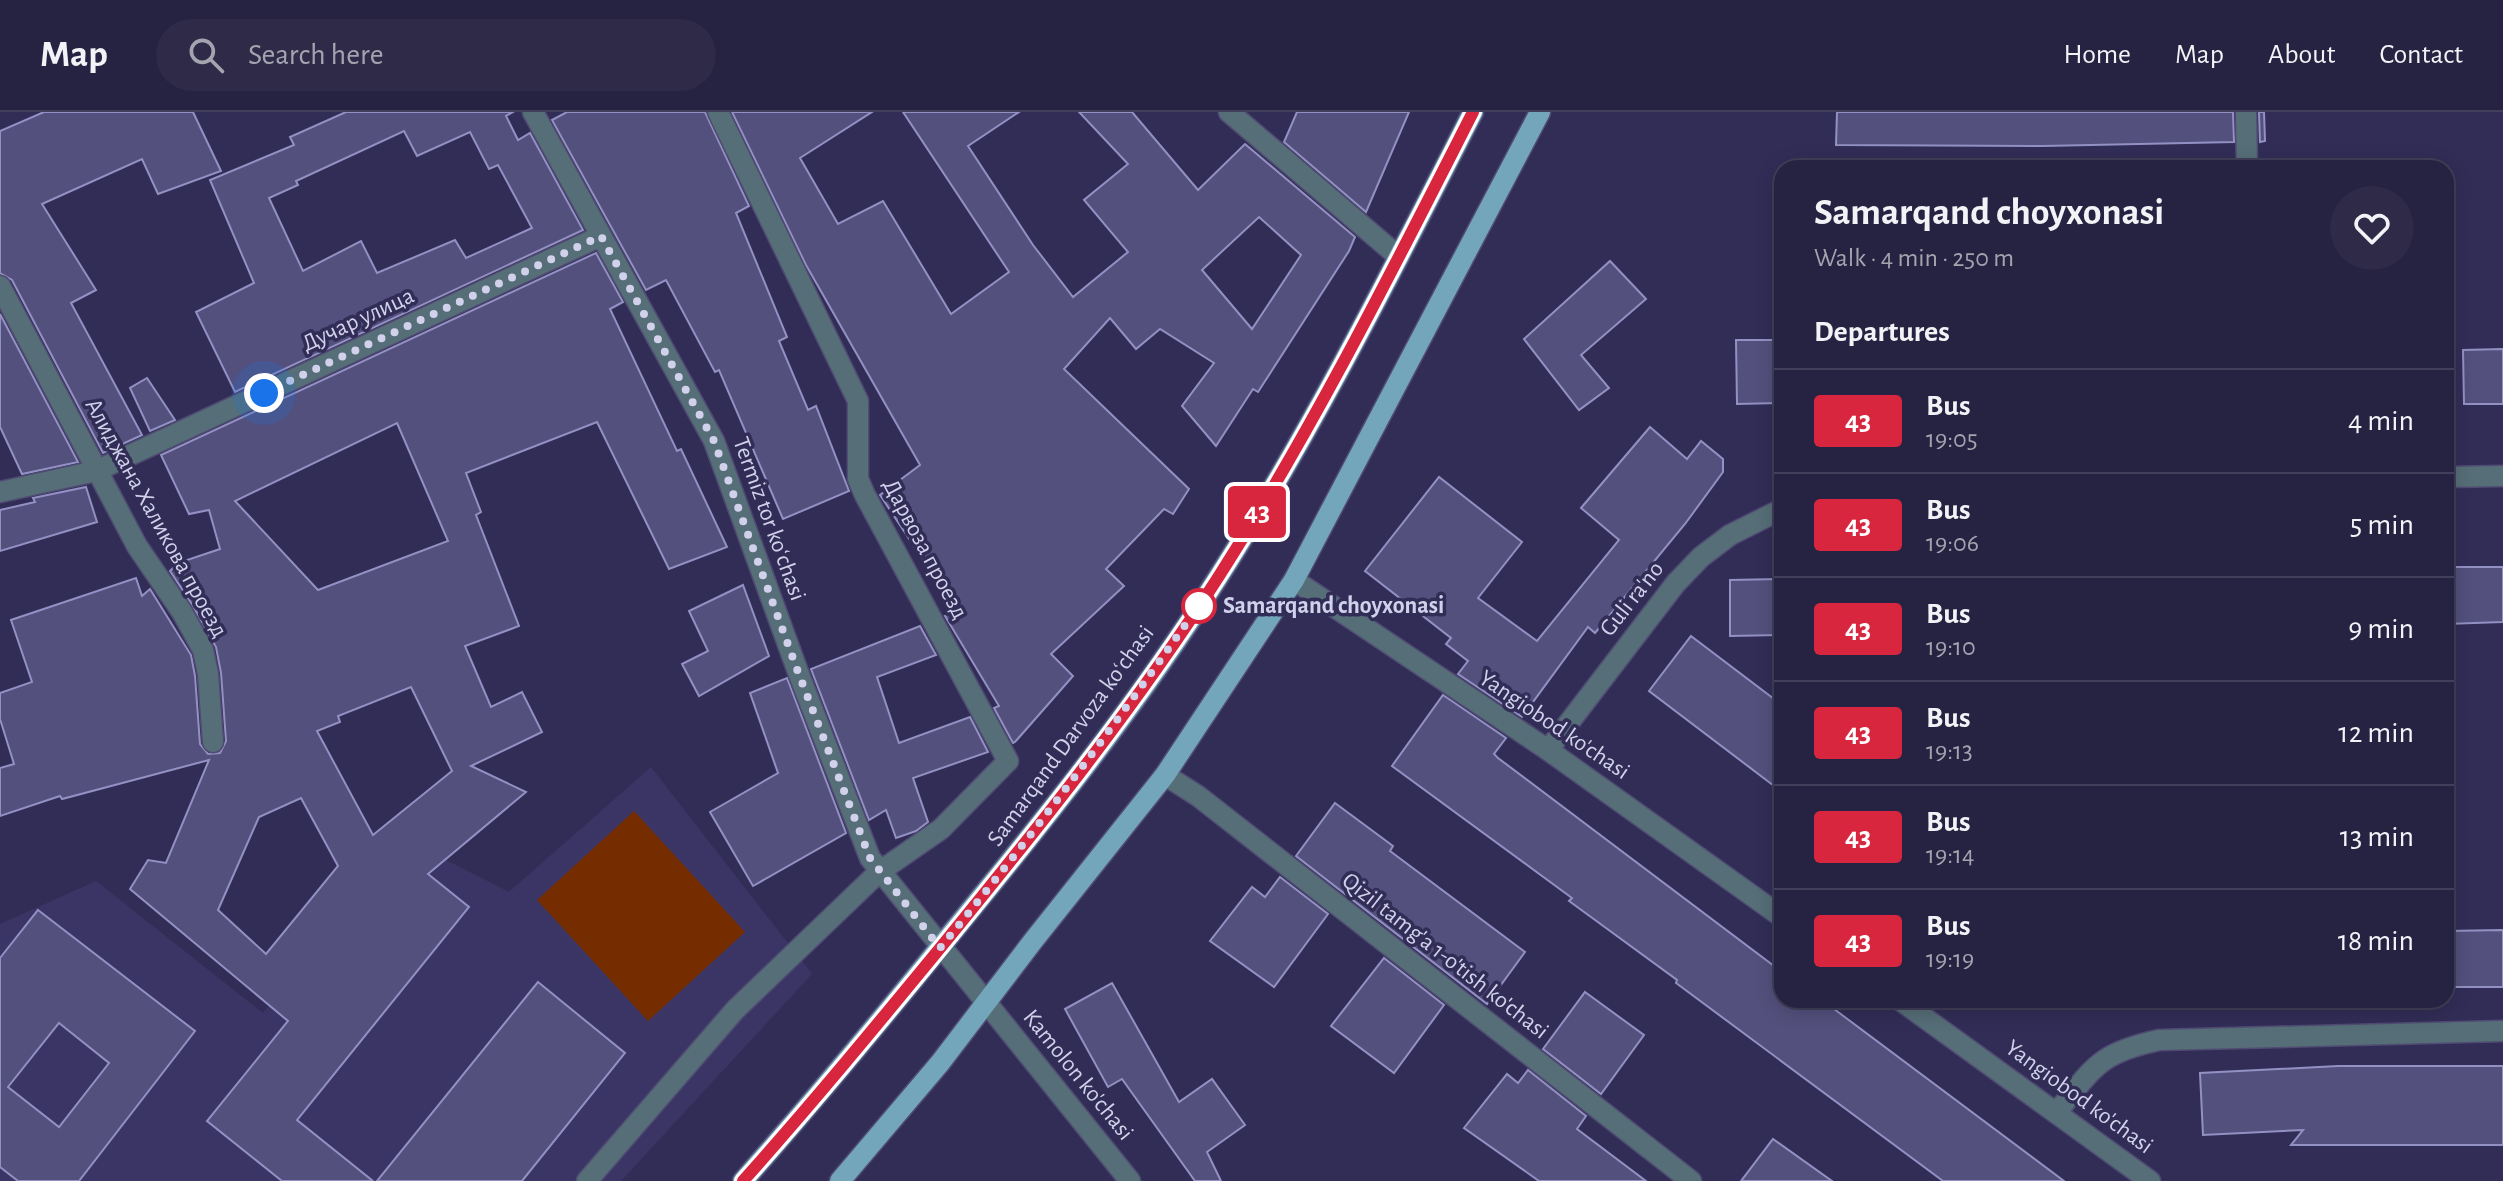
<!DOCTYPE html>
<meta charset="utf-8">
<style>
body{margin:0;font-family:"Alegreya Sans",sans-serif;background:#2e2a48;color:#f1f3f6;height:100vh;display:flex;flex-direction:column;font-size:30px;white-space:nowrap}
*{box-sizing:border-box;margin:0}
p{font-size:26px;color:#a4a4b1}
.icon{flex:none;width:44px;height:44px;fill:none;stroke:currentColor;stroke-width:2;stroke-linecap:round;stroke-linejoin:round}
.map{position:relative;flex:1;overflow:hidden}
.drawer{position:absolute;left:1774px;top:48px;width:680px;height:848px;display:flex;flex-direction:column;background:#262241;border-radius:24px;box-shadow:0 4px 20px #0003,0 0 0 2px #423f5a}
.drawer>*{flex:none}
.badge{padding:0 16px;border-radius:6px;font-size:28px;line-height:52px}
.you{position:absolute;width:40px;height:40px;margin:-20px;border:6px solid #fff;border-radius:50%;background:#1a73e8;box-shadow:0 0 0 12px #1a73e833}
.map>.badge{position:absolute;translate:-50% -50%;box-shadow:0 0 0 4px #fff}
h2{padding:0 40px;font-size:30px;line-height:72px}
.round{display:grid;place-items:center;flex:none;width:84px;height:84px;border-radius:42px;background:#2e2a48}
.headline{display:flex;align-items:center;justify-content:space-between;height:136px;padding:0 40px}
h1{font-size:38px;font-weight:600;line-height:60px}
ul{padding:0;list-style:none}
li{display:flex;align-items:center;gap:24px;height:104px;padding:0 40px;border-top:2px solid #423f5a}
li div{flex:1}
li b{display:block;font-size:30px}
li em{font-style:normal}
li .badge{min-width:88px;font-weight:700;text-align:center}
header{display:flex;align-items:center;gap:48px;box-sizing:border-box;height:112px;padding:0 40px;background:#262241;border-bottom:2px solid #423f5a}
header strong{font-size:38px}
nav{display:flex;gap:44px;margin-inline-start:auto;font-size:28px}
.search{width:560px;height:72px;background:#2e2a48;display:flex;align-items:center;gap:20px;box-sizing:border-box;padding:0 28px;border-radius:44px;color:#a4a4b1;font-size:30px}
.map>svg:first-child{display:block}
.built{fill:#3b3566}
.green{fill:#752d00}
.building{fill:#53507d;stroke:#9391c3;stroke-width:2;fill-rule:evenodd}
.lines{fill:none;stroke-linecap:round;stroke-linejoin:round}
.minor-casing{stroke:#4f4b72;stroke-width:23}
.major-casing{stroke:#4f4b72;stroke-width:23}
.minor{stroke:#566e78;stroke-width:20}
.major{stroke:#74a6bb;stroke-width:20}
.line-casing{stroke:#fff;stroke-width:18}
.line{stroke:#d7263d;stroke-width:12}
.walk{stroke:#d1d1eb;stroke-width:8;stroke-dasharray:0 14.4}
.stop-dot{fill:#fff;stroke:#d7263d;stroke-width:4}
.labels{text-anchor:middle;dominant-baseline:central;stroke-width:7;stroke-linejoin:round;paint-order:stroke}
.street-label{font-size:24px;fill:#d1d1eb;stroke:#322d57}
.stop-label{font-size:24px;font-weight:bold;fill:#d1d1eb;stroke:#322d57;text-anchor:start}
</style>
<header>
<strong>Map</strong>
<div class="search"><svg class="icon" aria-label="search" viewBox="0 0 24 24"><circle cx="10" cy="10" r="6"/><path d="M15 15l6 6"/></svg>Search here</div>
<nav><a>Home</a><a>Map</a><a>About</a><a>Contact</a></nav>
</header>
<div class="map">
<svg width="2503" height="1069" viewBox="0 0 2503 1069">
<rect width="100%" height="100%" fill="#322d57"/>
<path class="built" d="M651 655 812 862 621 1069H0V812L96 769 263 901 401 725 509 780Z"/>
<path class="green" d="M634 699 745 820 648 909 537 788Z"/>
<g class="building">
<path d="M44 0H193L221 59 158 82 142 47 42 92 96 178 71 191 142 323 103 341 12 168 0 161V19Z"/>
<path d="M346 0H513L506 4 518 28 530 21 583 118 235 280 196 200 254 171 210 68 294 33 290 25ZM404 19 417 44 470 20 489 57 498 53 532 116 466 146 455 128 377 161 361 129 303 159 269 86 298 73 296 69Z"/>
<path d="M567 0H705L749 94 736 101 787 225 779 229 808 298 816 294 849 379 783 407 719 258 715 260 666 168 646 178 552 8Z"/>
<path d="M732 0H872L800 46 838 112 883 89 951 202 1009 160 903 0H1019L968 34 1033 133 1073 185 1128 140 1084 88 1128 52 1079 0H1132L1198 78 1245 32 1355 125 1349 139 1258 280 1253 277 1216 334 1182 294 1214 251 1160 217 1136 237 1110 206 1064 257 1189 377 1173 402 1164 397 1106 457 1124 474 1051 542 1073 564 1015 630 1013 631 994 596 999 594 945 504 957 499 880 383 920 353 806 153ZM1259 105 1301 143 1252 217 1202 158Z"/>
<path d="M1297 0H1409L1366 100 1284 30Z"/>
<path d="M1837 0H2233L2234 30 2043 34 1836 33Z"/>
<path d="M2259 0H2264L2265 29 2260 30Z"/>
<path d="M596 141 623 190 610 197 677 339 681 337 727 435 669 457 597 310 466 361 481 400 476 403 519 514 465 534 491 595 522 580 542 620 471 654 526 680 428 762 469 795 297 1008 373 1069H282L207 1009 288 909 130 777 148 748 166 751 209 648 62 687 60 684 0 704V656L14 652 0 607V581L32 570 11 508 136 466 142 484 150 477 191 543 195 564 200 632 208 642 220 641 226 629 221 561 216 535 193 494 170 459 178 451 220 437 209 398 189 402 161 343ZM397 311 448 429 318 478 235 389ZM411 575 452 659 373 723 317 619 340 610 338 604ZM301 686 338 754 266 842 218 798 259 705Z"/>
<path d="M1610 149 1646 187 1581 243 1609 276 1579 298 1524 227Z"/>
<path d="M0 202 78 350 22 362 0 315Z"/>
<path d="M1736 228H1782V291L1737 292Z"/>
<path d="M2503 237V292H2464L2463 238Z"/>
<path d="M147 266 175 308 150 319 130 276Z"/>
<path d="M1650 315 1687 347 1701 329 1723 347V360L1685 412 1595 521 1588 515 1522 605 1458 562 1468 549 1446 532 1451 526 1365 459 1439 365 1522 430 1478 486 1537 529 1619 428 1581 396Z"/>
<path d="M86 375 97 410 0 439V398L35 390 33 386Z"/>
<path d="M2446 455H2503V510L2446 512Z"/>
<path d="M1782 467V523L1730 524V468Z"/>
<path d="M743 473 769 544 699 584 682 552 708 539 689 499Z"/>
<path d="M920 514 936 543 877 565 899 631 970 605 988 640 913 666 928 710 916 719 896 726 886 698 869 708 811 557Z"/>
<path d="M1691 524 1782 593V680L1649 579Z"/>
<path d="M787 566 846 721 753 774 710 700 778 661 750 581Z"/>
<path d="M1443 583 1506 626 1494 642 1498 646 1782 860V888H1822L2064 1069H1943L1676 871 1677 868 1569 789 1572 786 1392 654Z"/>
<path d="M1335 691 1393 734 1390 739 1525 840 1487 892 1296 744Z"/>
<path d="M1280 765 1328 802 1274 875 1210 829 1252 775 1265 785Z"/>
<path d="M38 798 195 919 79 1069H18L0 1055V846ZM59 911 109 951 59 1015 8 975Z"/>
<path d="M2503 818V875H2446V819Z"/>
<path d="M1384 846 1444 893 1394 961 1331 914Z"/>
<path d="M538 870 625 941 522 1069H377Z"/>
<path d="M1112 871 1179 990 1212 967 1245 1013 1207 1040 1221 1069H1195L1122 967 1108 975 1065 897Z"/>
<path d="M1585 880 1644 923 1601 982 1543 937Z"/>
<path d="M2338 954H2503V1033H2291L2303 1018 2203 1023 2200 961Z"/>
<path d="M1528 958 1586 1004 1577 1017 1646 1069H1539L1464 1016 1507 962 1518 971Z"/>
<path d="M1773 1027 1832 1069H1741Z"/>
</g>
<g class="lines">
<defs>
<g id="minor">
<path d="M533 0 714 329 798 560 870 746 1130 1069"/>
<path d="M1229 0 1399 145"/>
<path d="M2246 0 2247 56"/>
<path d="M0 174 137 434 182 500 203 538 208 562 213 630"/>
<path d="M2446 365 2503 364"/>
<path d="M0 380 96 359 601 124"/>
<path d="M1294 468 1548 638 1782 805"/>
<path d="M1548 638 1676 471 1701 445 1730 423 1782 397"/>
<path d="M1165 663 1198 684 1691 1069"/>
<path d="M1900 888 2150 1069"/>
<path d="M2057 1000C2095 954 2099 941 2159 928L2503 919"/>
<path d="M587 1069 735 898 879 760 941 717 1008 649 865 383 858 367V289L718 0"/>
</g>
<g id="major">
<path d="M743 1069C811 992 876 914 941 834 1039 715 1137 594 1219 464 1314 315 1393 157 1473 0"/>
<path d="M840 1069 940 951 1033 829 1165 663 1294 468 1540 0"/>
</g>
</defs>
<use href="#minor" class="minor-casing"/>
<use href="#major" class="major-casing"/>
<use href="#minor" class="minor"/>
<use href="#major" class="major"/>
</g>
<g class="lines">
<defs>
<path id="line" d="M743 1069C811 993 876 914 941 835 1039 715 1136 594 1219 464 1314 315 1393 157 1473 0"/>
</defs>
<use href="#line" class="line-casing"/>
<use href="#line" class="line"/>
<path class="walk" d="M264 281 601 124 714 329 798 560 870 746 940 836C1033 723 1119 608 1202 489L1199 494"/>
</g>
<circle class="stop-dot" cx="1199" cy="494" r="16"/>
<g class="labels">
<g class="street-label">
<text transform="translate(358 208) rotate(-25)">Дучар улица</text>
<text transform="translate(156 406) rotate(61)">Алиджана Халикова проезд</text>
<text transform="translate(769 407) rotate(70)">Termiz tor koʻchasi</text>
<text transform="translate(925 437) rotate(62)">Дарвоза проезд</text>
<text transform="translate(1632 487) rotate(-52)">Guli ra'no</text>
<text transform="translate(1554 613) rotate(34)">Yangiobod ko'chasi</text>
<text transform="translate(1071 624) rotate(-54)">Samarqand Darvoza koʻchasi</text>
<text transform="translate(1445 844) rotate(38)">Qizil tamg'a 1-o'tish ko'chasi</text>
<text transform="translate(1078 963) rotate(51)">Kamolon ko'chasi</text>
<text transform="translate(2079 985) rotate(36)">Yangiobod ko'chasi</text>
</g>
<g class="stop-label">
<text x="1223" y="494">Samarqand choyxonasi</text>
</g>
</g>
</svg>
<div class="you" style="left:264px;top:281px"></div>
<b class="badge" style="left:1257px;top:400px;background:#d7263d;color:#fff">43</b>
<section class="drawer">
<div class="headline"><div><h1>Samarqand choyxonasi</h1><p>Walk · 4 min · 250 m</p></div><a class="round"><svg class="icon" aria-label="heart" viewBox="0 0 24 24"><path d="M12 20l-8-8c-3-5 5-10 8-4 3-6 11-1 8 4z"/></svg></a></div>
<h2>Departures</h2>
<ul>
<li><span class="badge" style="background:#d7263d;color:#fff">43</span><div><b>Bus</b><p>19:05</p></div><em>4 min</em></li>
<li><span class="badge" style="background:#d7263d;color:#fff">43</span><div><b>Bus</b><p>19:06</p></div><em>5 min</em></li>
<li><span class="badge" style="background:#d7263d;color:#fff">43</span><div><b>Bus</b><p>19:10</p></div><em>9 min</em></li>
<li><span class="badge" style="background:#d7263d;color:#fff">43</span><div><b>Bus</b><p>19:13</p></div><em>12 min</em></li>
<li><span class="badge" style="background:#d7263d;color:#fff">43</span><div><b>Bus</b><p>19:14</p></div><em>13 min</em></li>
<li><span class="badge" style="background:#d7263d;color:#fff">43</span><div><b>Bus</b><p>19:19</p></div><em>18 min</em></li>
</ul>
</section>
</div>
